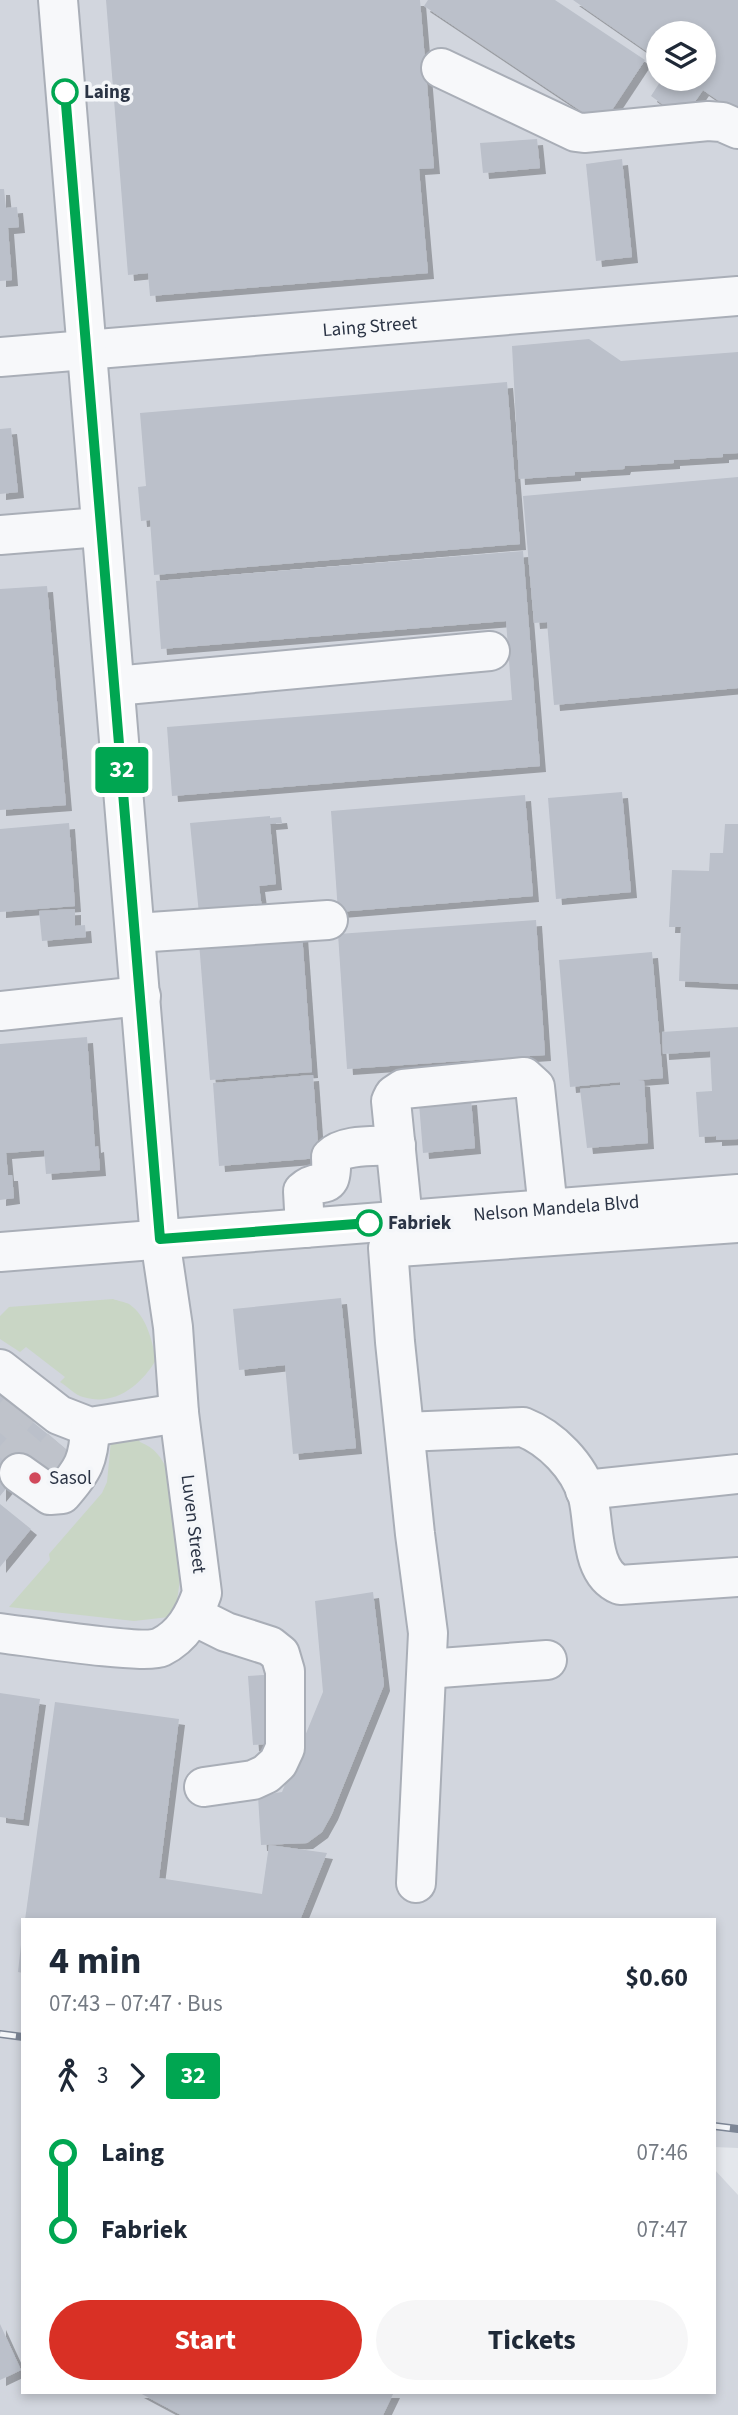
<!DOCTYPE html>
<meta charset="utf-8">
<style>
body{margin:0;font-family:"Source Sans 3",sans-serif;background:#f6f6f7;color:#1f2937;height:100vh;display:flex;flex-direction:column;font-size:26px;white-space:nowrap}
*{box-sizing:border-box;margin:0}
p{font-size:23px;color:#747a83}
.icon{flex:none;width:38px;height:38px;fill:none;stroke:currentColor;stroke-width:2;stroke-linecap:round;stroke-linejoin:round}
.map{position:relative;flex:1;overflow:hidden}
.sheet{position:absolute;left:21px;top:1918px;width:695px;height:476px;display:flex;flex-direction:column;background:#fff;border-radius:0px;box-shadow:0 4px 10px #0003}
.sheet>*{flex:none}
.badge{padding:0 14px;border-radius:5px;font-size:24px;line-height:46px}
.buttons{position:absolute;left:646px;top:21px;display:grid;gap:14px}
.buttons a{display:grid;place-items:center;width:70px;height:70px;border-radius:50%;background:#fff;box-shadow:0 4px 10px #0003;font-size:35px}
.map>.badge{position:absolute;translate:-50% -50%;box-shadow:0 0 0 4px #fff}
.legs{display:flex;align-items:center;gap:10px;height:77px;padding:0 28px;font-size:23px}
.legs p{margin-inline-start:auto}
.headline{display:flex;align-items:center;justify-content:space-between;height:119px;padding:0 28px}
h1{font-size:38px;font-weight:700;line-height:52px}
.action{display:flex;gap:14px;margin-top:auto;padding:14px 28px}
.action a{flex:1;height:80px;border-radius:42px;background:#d93025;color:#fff;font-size:28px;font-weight:700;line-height:80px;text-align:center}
.action a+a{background:#f6f6f7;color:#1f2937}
ul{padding:0 28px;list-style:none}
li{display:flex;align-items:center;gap:24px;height:77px;font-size:26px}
li i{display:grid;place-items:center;width:10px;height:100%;margin:0 9px;background:currentColor}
li i::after{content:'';width:18px;height:18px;margin:-9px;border:5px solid;border-radius:50%;background:#fff}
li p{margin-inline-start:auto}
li:first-child i{background:linear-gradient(#0000 50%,currentColor 0)}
li:last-child i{background:linear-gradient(currentColor 50%,#0000 0)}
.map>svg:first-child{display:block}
.built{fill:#d2d6de;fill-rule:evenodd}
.green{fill:#c9d6c5}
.building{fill:#bbc0ca;filter:url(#shadow)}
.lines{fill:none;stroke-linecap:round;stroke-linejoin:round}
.minor-tunnel{stroke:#bfc3cb;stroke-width:38;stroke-dasharray:38 19;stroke-linecap:butt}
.minor-casing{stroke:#a9aeb7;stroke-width:42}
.minor{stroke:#f7f8fa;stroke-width:38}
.rail-casing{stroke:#7d8696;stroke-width:8}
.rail{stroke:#f4f6f9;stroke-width:5;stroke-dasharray:16;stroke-linecap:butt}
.line-1-casing{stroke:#fff;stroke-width:16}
.line-1{stroke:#00a651;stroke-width:10}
.stop-1-dot{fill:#fff;stroke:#00a651;stroke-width:3.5}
.poi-dot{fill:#d1495b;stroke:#f4f6f9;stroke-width:2.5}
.labels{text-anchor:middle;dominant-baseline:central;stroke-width:7;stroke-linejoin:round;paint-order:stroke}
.stop-label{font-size:19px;font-weight:bold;fill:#2b3445;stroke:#f4f6f9;text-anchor:start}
.street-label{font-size:19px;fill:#2b3445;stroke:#f4f6f9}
.poi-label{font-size:19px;fill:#2b3445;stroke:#f4f6f9;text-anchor:start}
</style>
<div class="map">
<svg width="738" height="2415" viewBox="0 0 738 2415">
<defs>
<filter id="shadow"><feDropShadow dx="6" dy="6" stdDeviation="0" flood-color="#0004"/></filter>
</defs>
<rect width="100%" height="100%" fill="#e4e7ec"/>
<path class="built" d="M0 0H738V2148L714 2147V1920H23V2392H714V2169L738 2195V2415H0ZM658 33H704V79H658Z"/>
<g class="green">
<path d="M113 1299C118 1301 125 1302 129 1304 147 1316 152 1341 156 1360 141 1385 115 1407 83 1397 75 1395 67 1386 60 1382L65 1377 26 1347 20 1352 0 1339V1316L9 1307Z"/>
<path d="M137 1437 140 1442C155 1448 161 1457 168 1471L180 1580 176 1607 169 1617 134 1621 9 1607 50 1560 49 1554 102 1493 107 1482 111 1441Z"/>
</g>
<g class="building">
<path d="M106 0H420L434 168 419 169 428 273 150 296 148 273 128 275Z"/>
<path d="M428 0H555L645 60 602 125 424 6Z"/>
<path d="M573 0H738V114L703 90 683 119 651 96 662 79H704V33H658V59Z"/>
<path d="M537 139 540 168 483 173 480 143Z"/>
<path d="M622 159 632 257 596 261 586 164Z"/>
<path d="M0 189H4L6 208 17 207 19 227 8 228 12 280 0 281Z"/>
<path d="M589 339 621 361 738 352V453L723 454V457L674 460V463L625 466 624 469 575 472V475L519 479 512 346Z"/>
<path d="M507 382 520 544 154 575 150 520 141 521 138 487 146 486 140 413Z"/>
<path d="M11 428 18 492 0 494V429Z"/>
<path d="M738 477V688L554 705 547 622 534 623 523 496Z"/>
<path d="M523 551 540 766 172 796 167 727 512 700 506 621 161 649 156 581Z"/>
<path d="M47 586 66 805 0 810V589Z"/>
<path d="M622 792 631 892 556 899 548 798Z"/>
<path d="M525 795 533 896 338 912 331 811Z"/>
<path d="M270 816V818L281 817 282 823 270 824 276 884 259 886 262 908 199 914 190 823Z"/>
<path d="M69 823 75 906 0 912V829Z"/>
<path d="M725 824H738V984L679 981 681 927H669L672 870 709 871 710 853H723Z"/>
<path d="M75 909V926L85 925 86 937 42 941 39 911Z"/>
<path d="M536 920 545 1055 347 1069 338 934Z"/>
<path d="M302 933 312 1072 210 1080 199 942Z"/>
<path d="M652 952 663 1078 638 1080 644 1081 648 1143 587 1148 580 1089 620 1085V1082L570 1087 559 960Z"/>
<path d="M738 1027V1139L716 1140V1136L699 1137 696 1092 712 1091 710 1051 663 1054 662 1032Z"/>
<path d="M87 1037 95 1147 98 1146 100 1170 46 1174 44 1150 6 1153 8 1175H12L14 1198 0 1200V1044Z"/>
<path d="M313 1075 319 1158 219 1166 213 1083Z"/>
<path d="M471 1099 475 1148 423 1153 419 1103Z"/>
<path d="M341 1298 356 1448 293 1454 285 1365 239 1370 233 1309Z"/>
<path d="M0 1395 72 1454 50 1480 28 1462 0 1496Z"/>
<path d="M0 1504 31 1529 0 1567Z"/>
<path d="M373 1592 384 1685 332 1814 322 1832 307 1843 261 1845 258 1796 282 1792 323 1692 315 1601Z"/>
<path d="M278 1674 283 1743 253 1745 248 1676Z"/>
<path d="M0 1693 40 1699 23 1820 0 1817Z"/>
<path d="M55 1702 179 1719 159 1878 262 1894 269 1845 327 1853 300 1920H25Z"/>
<path d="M21 1945 23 1946V1973L18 1972Z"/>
<path d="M0 2324 21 2370 0 2380Z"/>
<path d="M138 2392H394L383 2415H181Z"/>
</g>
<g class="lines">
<g class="minor-tunnel">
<path d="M0 1433 19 1410"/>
<path d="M9 1465 41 1428"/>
<path d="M40 1471 62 1446"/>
</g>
<defs>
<g id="minor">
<path d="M441 68 576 132 584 133 708 121 722 122 738 129"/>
<path id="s1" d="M0 357 738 296"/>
<path d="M0 535 100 527"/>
<path d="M115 686 490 651"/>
<path d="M136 933 328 920"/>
<path d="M0 1011 141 996"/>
<path d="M403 1220 391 1101 394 1095 403 1089 524 1077 535 1087 548 1209"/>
<path d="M305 1228 303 1191C321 1174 333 1197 331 1157 345 1143 377 1147 396 1145"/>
<path d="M398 1247 738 1223"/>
<path d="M388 1248 395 1342 415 1534 428 1633 416 1883"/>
<path id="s2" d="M0 1252 738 1194"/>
<path d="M0 1369 59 1415 90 1427 179 1413"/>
<path d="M405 1432 523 1427C551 1438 579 1466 588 1497 595 1524 589 1572 620 1585L738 1577"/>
<path d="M19 1473 50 1495 62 1494C83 1470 89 1460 90 1427"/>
<path d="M585 1490 738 1474"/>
<path d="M194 1616 226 1632 270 1646 280 1654 285 1671V1748L278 1763 266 1774 253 1780 204 1787"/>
<path d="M0 1633C26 1636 144 1655 161 1647 183 1636 194 1616 202 1593L179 1413 173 1327 160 1239 58 0"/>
<path d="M427 1669 547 1660"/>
</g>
</defs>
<use href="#minor" class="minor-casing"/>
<use href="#minor" class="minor"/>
<defs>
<g id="rail">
<path d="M0 2034 23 2037"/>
<path d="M714 2126 738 2129"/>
</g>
</defs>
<use href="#rail" class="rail-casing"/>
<use href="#rail" class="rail"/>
</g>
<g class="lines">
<defs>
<path id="line-1" d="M65 92 160 1239 369 1223"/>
</defs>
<use href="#line-1" class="line-1-casing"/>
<use href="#line-1" class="line-1"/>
</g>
<g class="stop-1-dot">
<circle cx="65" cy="92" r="12"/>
<circle cx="369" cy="1223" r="12"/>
</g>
<circle class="poi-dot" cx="35" cy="1478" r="7"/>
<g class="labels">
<g class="stop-label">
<text x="84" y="92">Laing</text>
<text x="388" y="1223">Fabriek</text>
</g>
<g class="street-label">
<text stroke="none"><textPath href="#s1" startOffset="371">Laing Street</textPath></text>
<text stroke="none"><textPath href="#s2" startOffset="558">Nelson Mandela Blvd</textPath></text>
<text transform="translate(193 1524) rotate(83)">Luven Street</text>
</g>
<g class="poi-label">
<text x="49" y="1478">Sasol</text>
</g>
</g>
</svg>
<div class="buttons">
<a><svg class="icon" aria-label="layers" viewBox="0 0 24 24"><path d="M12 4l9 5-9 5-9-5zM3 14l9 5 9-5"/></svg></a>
</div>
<b class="badge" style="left:122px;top:770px;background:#00a651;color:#fff">32</b>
<section class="sheet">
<div class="headline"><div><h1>4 min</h1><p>07:43 – 07:47 · Bus</p></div><b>$0.60</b></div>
<div class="legs"><svg class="icon" aria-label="walk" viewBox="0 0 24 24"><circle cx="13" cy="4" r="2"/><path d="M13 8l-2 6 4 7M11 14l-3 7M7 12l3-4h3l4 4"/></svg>3<svg class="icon" aria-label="forward" viewBox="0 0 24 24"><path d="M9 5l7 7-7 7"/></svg><b class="badge" style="background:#00a651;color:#fff">32</b></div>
<ul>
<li><i style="color:#00a651"></i><b>Laing</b><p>07:46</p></li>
<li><i style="color:#00a651"></i><b>Fabriek</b><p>07:47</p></li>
</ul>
<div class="action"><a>Start</a><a>Tickets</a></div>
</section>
</div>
